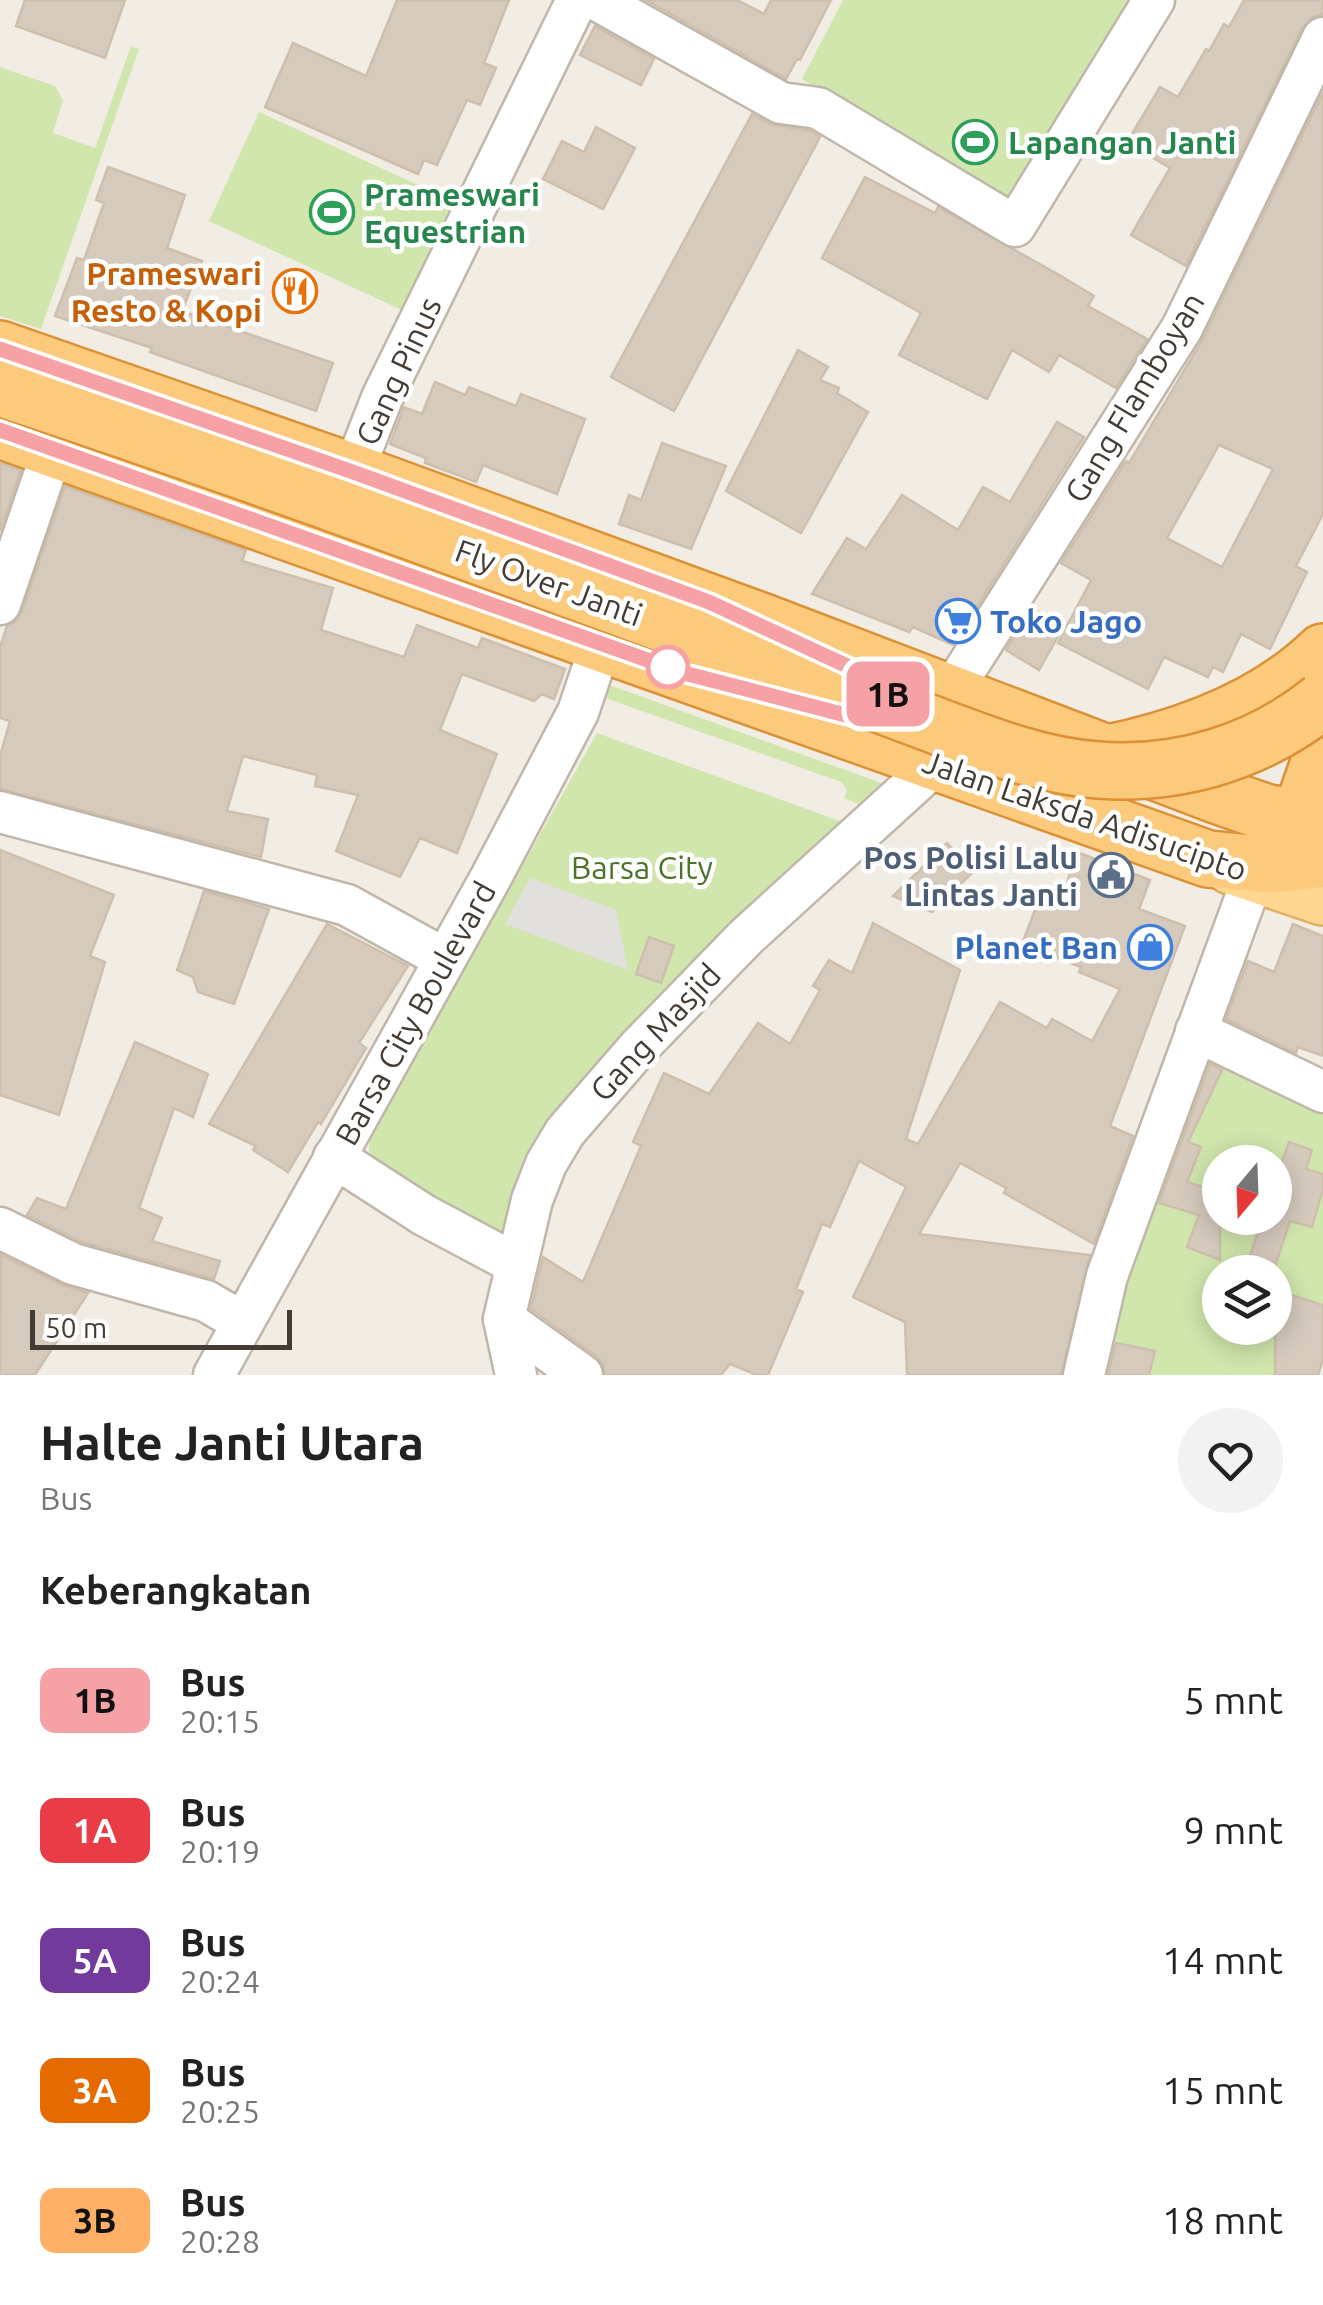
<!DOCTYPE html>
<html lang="id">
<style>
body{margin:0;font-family:Ubuntu,sans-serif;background:#f2f2f2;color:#222;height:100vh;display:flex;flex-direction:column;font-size:38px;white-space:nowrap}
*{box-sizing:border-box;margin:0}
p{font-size:32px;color:#767676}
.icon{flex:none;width:55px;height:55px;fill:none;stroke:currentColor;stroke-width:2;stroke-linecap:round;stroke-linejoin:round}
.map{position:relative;height:1375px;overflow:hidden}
.details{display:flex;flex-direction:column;background:#fff;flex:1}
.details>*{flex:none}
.badge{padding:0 20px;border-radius:15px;font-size:35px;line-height:65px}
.needle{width:65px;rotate:199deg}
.fabs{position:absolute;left:1202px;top:1145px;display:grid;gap:20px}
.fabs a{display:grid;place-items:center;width:90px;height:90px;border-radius:50%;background:#fff;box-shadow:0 5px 25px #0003;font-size:50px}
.scale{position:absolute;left:30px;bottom:25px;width:262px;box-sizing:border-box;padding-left:10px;border:5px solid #443c34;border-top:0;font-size:28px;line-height:35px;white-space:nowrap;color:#443c34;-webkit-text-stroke:8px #fff;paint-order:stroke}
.map>.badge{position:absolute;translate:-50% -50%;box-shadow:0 0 0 5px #fff}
h2{padding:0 40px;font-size:38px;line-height:90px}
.round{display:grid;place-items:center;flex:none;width:105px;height:105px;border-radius:52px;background:#f2f2f2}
.summary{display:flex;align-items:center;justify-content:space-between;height:170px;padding:0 40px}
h1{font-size:48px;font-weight:700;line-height:75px}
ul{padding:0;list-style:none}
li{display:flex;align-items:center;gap:30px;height:130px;padding:0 40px}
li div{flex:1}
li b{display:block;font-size:38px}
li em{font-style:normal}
li .badge{min-width:110px;font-weight:700;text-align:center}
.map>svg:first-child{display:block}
.green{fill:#d1e6ad;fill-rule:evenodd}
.parking{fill:#e2e0dd}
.building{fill:#d6cabd;stroke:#cebfad;stroke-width:2.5;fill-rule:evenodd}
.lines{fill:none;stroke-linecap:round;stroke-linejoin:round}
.minor-casing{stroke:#c0b6aa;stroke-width:45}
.primary-casing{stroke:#e1b163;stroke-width:60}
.trunk-casing{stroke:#db9135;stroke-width:60}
.minor{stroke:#fff;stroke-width:40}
.primary{stroke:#fdd692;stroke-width:55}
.trunk{stroke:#fcca7c;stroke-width:55}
.trunk-bridge-casing{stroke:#db9135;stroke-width:60;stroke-linecap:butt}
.trunk-bridge{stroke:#fcca7c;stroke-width:55}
.line-casing{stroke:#fff;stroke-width:22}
.line{stroke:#f5a1a5;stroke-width:15}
.stop-dot{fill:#fff;stroke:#f5a1a5;stroke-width:5}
.labels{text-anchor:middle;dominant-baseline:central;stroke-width:9;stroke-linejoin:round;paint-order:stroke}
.leisure-label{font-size:32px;font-weight:bold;fill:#27864d;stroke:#fff;text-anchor:start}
.food-label{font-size:32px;font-weight:bold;fill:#c56008;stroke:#fff;text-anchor:end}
.street-label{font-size:32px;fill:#443c34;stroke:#fff}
.shop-label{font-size:32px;font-weight:bold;fill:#366cbe;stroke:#fff;text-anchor:start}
.service-label{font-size:32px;font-weight:bold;fill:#4e5e75;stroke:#fff;text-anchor:end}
.park-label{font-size:32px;fill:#4b7429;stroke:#fff}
</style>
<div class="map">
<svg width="1323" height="1375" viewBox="0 0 1323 1375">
<rect width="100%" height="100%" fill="#f2ede4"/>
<g class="green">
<path d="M843 0H1133L1007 205 802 79Z"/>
<path d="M131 46 139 49 41 329 0 316V67L55 86 63 100 53 133 95 148Z"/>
<path d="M259 112 455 202 404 311 209 221Z"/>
<path d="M604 683 887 785 864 806 844 798 847 790 841 782 608 699 603 691Z"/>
<path d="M597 733 848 824 646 1014 548 1119 516 1200 505 1243 373 1161 369 1150 370 1137Z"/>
<path d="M1197 1035 1323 1099V1353L1316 1375H1082ZM1220 1162H1275V1218H1220ZM1220 1272H1275V1328H1220Z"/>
</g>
<path class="parking" d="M530 878 616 910 628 970 505 924Z"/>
<g class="building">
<path d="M25 0H125L105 58 16 26Z"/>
<path d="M397 0H509L484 63 496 68 480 105 467 100 437 165 424 160 418 174 265 107 293 43 366 76Z"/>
<path d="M646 0H737L764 14 771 0H831L800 60 797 59 786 79Z"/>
<path d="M1244 0H1323V14L1311 18 1302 28 1186 266 1131 235 1170 168 1127 142 1160 87 1178 97 1206 49 1209 51 1224 24 1229 27Z"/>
<path d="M595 26 654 59 641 85 580 55Z"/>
<path d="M1323 92V514L1296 566 1307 572 1270 649 1241 634 1223 672 1213 667 1208 677 1164 657 1148 689 1058 643 1091 580 1061 563 1126 461 1129 463 1203 339ZM1219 445 1273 469 1222 567 1167 538Z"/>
<path d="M752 114 770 124 810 131 820 137 674 411 611 377Z"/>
<path d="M596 127 635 148 603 209 543 179 562 141 584 152Z"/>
<path d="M108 167 185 195 167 248 202 261 182 311 333 363 316 411 150 352 152 348 55 316 77 258 84 260 104 203 96 200Z"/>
<path d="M865 177 935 213 938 207 1061 276 1094 296 1088 306 1147 339 1116 388 1059 355 1049 372 1012 350 987 399 899 355 921 313 822 258Z"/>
<path d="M798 350 828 367 820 380 839 388 837 393 868 412 801 533 726 491Z"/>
<path d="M435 382 465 395 469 387 516 406 521 394 585 419 557 494 483 465 476 482 425 463 426 458 390 444 404 407 422 414Z"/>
<path d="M1057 422 1084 437 953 645 913 627 909 632 812 594 847 538 866 549 902 495 958 530 983 487 1010 502Z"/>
<path d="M662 443 726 466 691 549 619 524 629 495 641 500Z"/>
<path d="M0 463 21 470 0 531Z"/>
<path d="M65 486 246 550 242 561 333 588 321 630 404 657 417 625 478 648 482 638 565 669 554 699 542 694 534 701 462 674 440 730 497 754 457 853 420 838 400 877 336 851 358 795 315 786 317 775 243 756 227 811 268 819 261 857 0 789V756L10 721 0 718V647L7 626 16 621 22 612Z"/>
<path d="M1032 608 1064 626 1039 670 1006 650Z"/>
<path d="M947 843 974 871 932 912 893 896Z"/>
<path d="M0 850 114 895 90 956 105 962 59 1115 0 1095Z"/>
<path d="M1077 852 1150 880 1139 909 1185 926 1110 1126 1133 1136 1094 1244 1004 1193 1006 1188 960 1163 919 1234 1090 1255 1061 1375H907L905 1322 853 1297 906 1187 859 1161 830 1227 822 1224 796 1289 803 1292 768 1375H757L730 1364 721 1375H605L603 1364 596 1356 531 1309 543 1257 583 1282 641 1146 633 1142 664 1073 709 1094 758 1023 790 1044 820 990 813 986 829 960 852 973 873 923 960 970 906 1139 918 1144 1000 1002 1047 1028 1052 1019 1092 1041 1120 989 1079 972 1081 967 1022 944 1041 894 1061 901Z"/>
<path d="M204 891 269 909 234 1004 198 992 193 977 177 970Z"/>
<path d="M327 924 408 966 359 1043 366 1048 321 1124 318 1122 288 1172 253 1150 256 1146 209 1124Z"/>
<path d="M1293 924 1323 936V1056L1298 1047 1296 1053 1226 1019 1248 961 1274 972Z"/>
<path d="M649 937 674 946 661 983 636 974Z"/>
<path d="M135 1042 208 1074 193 1117 174 1108 139 1208 162 1218 152 1241 220 1261 214 1279 82 1242 27 1215 37 1198 66 1209Z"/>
<path d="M1210 1064 1222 1070 1188 1142 1201 1147 1187 1182 1209 1189 1220 1168V1260L1187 1247 1199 1215 1159 1203Z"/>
<path d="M1289 1142 1312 1150 1306 1169 1323 1174V1189L1312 1227 1290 1221 1273 1272H1244L1263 1218H1275V1182Z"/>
<path d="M1 1255 63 1285 88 1293 35 1375H0Z"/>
<path d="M1275 1290 1323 1305V1360L1318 1375H1275Z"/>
<path d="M1116 1343 1155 1351 1149 1375H1108Z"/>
</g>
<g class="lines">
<defs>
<g id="minor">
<path d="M597 0 781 103 818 108 1015 226 1154 0"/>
<path d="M353 472 382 398 577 0"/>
<path d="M0 604 53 449"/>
<path d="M951 692 1182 328 1323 38"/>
<path d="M0 812 347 905 445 959"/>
<path d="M1196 1031 1323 1092"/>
<path d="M334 1157 424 1215 516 1264"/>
<path d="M0 1228 73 1264 206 1301 242 1322"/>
<path d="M504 1319 582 1375"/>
<path d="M214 1375 490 879 578 712 601 644"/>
<path d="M516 1375 504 1319 532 1200 546 1164 565 1132 638 1048 746 937 937 763"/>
<path d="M1084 1375 1107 1276 1258 864"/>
</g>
<path id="primary" d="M1231 866 1323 897"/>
<g id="trunk">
<path d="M0 349 353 472 766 623 1219 796 1268 813 1300 817"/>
<path d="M0 430 1208 859 1272 865 1323 859"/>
<path d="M1104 754C1183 738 1264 709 1323 652"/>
<path d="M1306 853 1300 817 1323 751"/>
</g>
</defs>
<use href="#minor" class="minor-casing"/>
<use href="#primary" class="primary-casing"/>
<use href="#trunk" class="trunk-casing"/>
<use href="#minor" class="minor"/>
<use href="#primary" class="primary"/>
<use href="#trunk" class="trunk"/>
<defs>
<path id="trunk-bridge" d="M0 388C244 469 485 558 726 647 792 672 858 696 924 721 980 742 1038 766 1098 770 1180 776 1259 752 1323 700"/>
</defs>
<use href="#trunk-bridge" class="trunk-bridge-casing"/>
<use href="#trunk-bridge" class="trunk-bridge"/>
</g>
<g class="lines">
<defs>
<path id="line" d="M0 349 353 472 709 602 856 670 882 686 890 700C883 718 876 721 857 718L684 673 0 430"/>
</defs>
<use href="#line" class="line-casing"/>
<use href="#line" class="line"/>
</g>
<defs>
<symbol id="stadium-ring" viewBox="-11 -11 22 22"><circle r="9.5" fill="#fff" stroke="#2e9e5b" stroke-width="1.5"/><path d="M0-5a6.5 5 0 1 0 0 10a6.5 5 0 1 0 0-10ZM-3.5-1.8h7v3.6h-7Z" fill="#2e9e5b"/></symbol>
<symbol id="restaurant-ring" viewBox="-11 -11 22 22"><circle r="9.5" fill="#fff" stroke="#e8710a" stroke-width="1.5"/><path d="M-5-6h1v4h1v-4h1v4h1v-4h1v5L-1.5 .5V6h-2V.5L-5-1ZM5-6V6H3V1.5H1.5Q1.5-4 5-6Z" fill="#e8710a"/></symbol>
<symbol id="supermarket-ring" viewBox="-11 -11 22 22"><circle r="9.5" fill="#fff" stroke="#3f7fe0" stroke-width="1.5"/><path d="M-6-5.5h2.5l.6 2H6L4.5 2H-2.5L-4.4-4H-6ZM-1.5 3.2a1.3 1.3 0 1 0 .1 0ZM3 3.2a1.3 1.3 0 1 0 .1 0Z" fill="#3f7fe0"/></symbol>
<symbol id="civic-ring" viewBox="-11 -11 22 22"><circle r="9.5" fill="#fff" stroke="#5c6f8a" stroke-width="1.5"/><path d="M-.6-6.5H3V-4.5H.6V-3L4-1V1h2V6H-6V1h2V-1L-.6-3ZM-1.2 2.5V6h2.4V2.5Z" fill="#5c6f8a"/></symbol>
<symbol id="shop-ring" viewBox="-11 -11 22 22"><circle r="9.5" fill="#fff" stroke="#3f7fe0" stroke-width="1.5"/><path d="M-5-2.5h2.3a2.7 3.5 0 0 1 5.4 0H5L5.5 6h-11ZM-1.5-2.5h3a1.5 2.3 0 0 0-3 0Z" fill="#3f7fe0"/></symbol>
</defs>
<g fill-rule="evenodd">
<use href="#stadium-ring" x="950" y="117" width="50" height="50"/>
<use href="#stadium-ring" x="307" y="187" width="50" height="50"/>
<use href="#restaurant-ring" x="270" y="266" width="50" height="50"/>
<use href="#supermarket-ring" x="933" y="596" width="50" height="50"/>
<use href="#civic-ring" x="1086" y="850" width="50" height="50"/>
<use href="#shop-ring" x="1125" y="922" width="50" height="50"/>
</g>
<circle class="stop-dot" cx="668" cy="667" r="20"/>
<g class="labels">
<g class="leisure-label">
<text x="1008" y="142">Lapangan Janti</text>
<text x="364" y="194">Prameswari<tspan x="364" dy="37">Equestrian</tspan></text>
</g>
<g class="food-label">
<text x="262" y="273">Prameswari<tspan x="262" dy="37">Resto &amp; Kopi</tspan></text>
</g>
<g class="street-label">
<text transform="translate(398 371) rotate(-65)">Gang Pinus</text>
<text transform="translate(1134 397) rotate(-59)">Gang Flamboyan</text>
<text transform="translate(549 582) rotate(20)">Fly Over Janti</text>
<text transform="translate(1085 815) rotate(19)">Jalan Laksda Adisucipto</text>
<text transform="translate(415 1013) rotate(-61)">Barsa City Boulevard</text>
<text transform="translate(655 1032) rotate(-47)">Gang Masjid</text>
</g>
<g class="shop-label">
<text x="990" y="621">Toko Jago</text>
<text x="1118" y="947" text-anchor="end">Planet Ban</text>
</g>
<g class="service-label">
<text x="1078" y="857">Pos Polisi Lalu<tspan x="1078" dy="37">Lintas Janti</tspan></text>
</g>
<g class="park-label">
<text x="642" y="867">Barsa City</text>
</g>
</g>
</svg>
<div class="fabs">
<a><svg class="needle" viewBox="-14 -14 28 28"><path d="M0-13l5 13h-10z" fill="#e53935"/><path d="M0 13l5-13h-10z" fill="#767676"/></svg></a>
<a><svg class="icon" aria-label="layers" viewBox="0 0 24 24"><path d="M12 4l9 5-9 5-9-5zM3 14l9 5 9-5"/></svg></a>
</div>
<div class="scale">50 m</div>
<b class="badge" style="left:888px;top:694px;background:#f5a1a5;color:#111">1B</b>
</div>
<section class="details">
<div class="summary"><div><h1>Halte Janti Utara</h1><p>Bus</p></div><a class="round"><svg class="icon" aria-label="heart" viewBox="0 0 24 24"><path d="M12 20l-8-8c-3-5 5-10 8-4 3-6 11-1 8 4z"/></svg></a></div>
<h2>Keberangkatan</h2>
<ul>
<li><span class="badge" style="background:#f5a1a5;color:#111">1B</span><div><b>Bus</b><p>20:15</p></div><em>5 mnt</em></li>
<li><span class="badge" style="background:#e93c46;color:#fff">1A</span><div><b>Bus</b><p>20:19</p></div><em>9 mnt</em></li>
<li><span class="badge" style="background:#723a9b;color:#fff">5A</span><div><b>Bus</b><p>20:24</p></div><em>14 mnt</em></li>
<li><span class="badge" style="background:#e56a00;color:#fff">3A</span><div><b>Bus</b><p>20:25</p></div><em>15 mnt</em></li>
<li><span class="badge" style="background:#ffaf66;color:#111">3B</span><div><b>Bus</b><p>20:28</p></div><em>18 mnt</em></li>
</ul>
</section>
